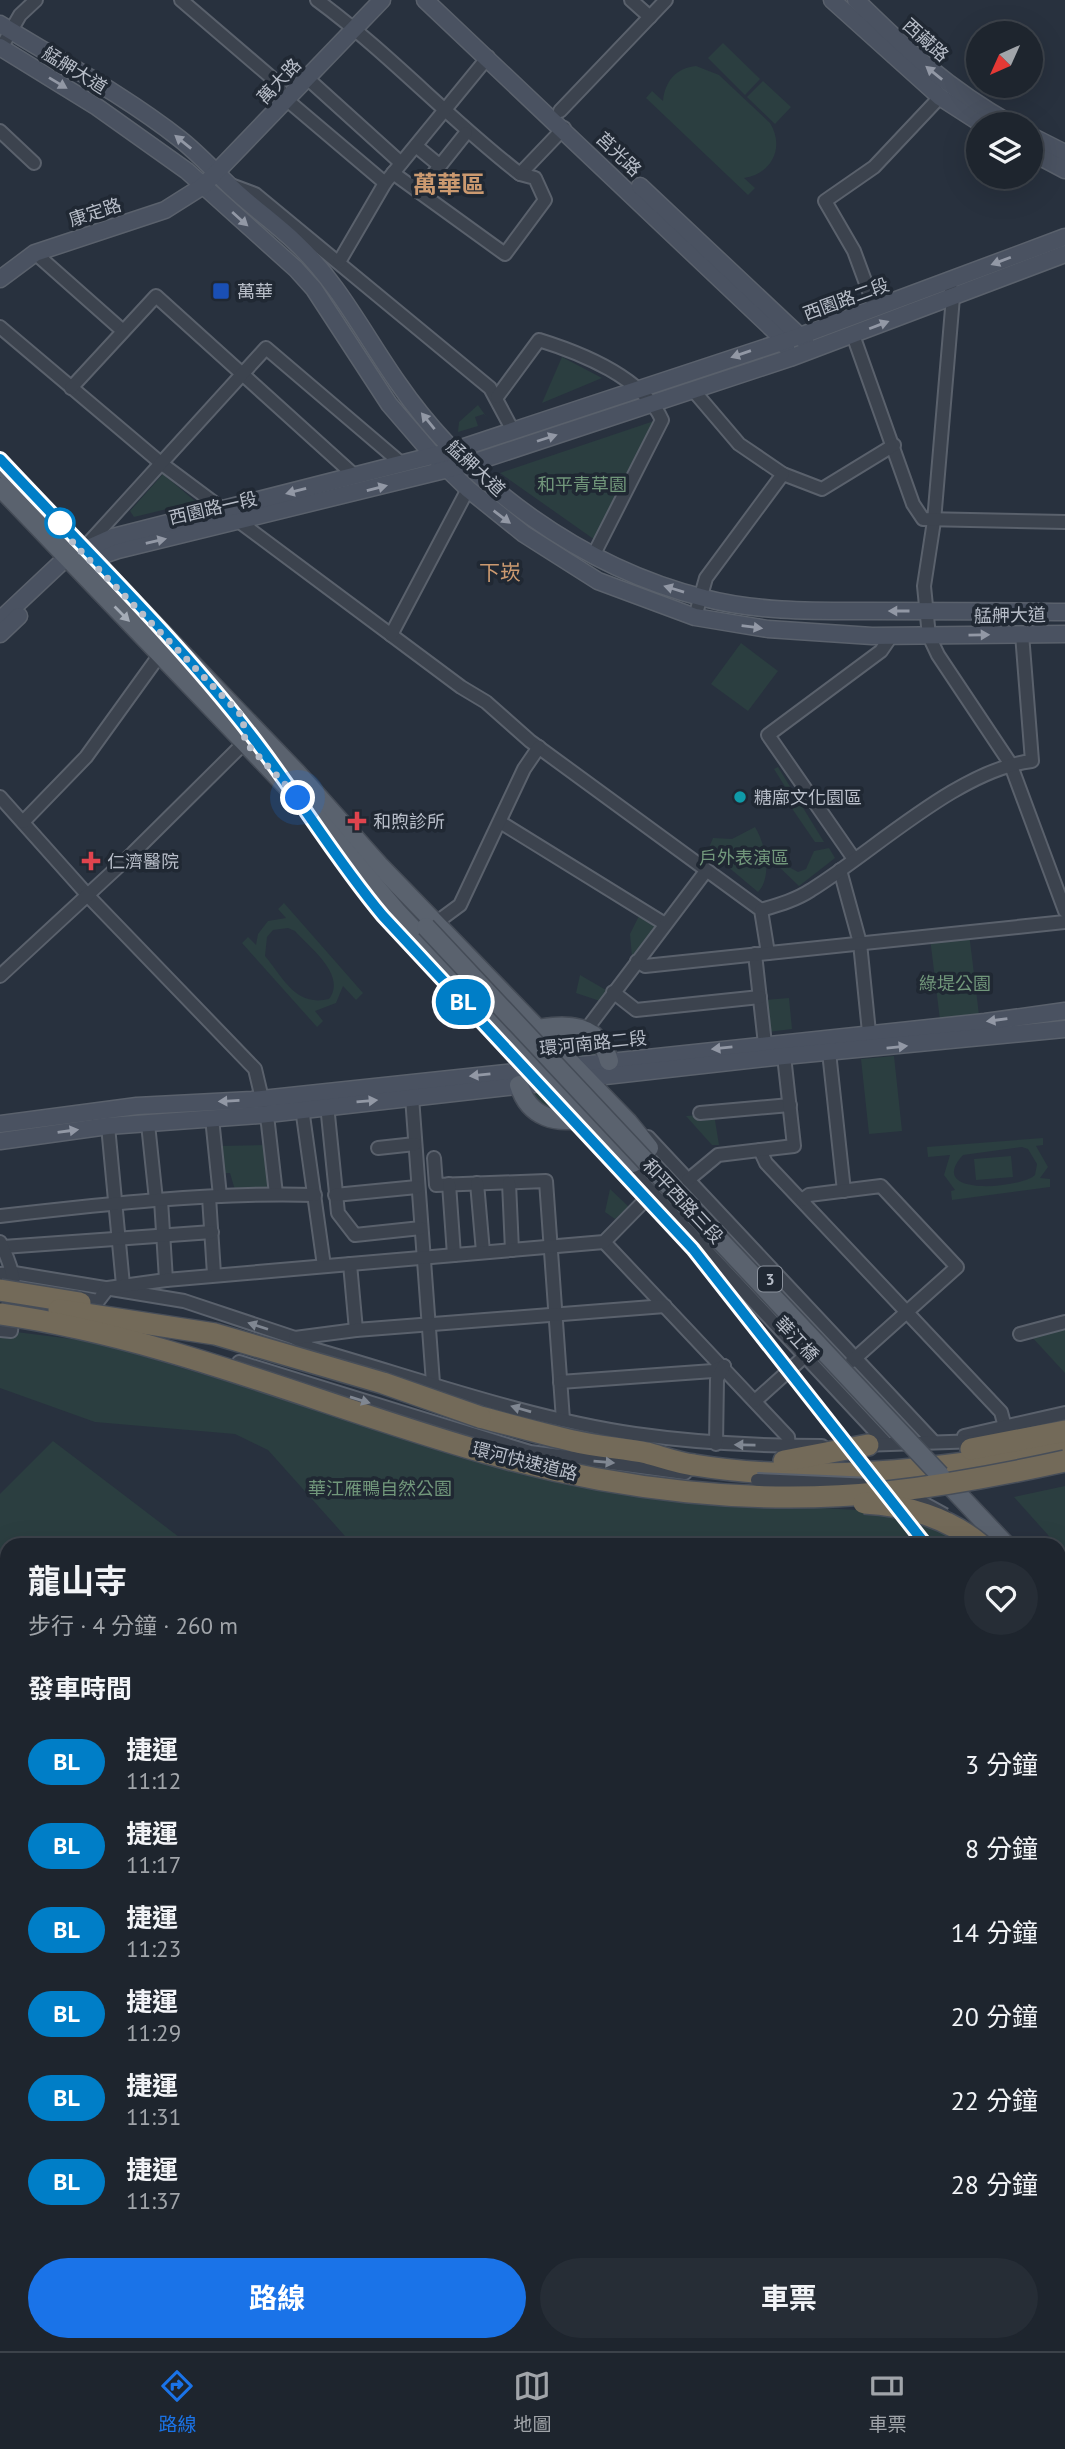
<!DOCTYPE html>
<html lang="zh-TW">
<meta charset="utf-8">
<style>
body{margin:0;font-family:"PT Sans","Noto Sans TC",sans-serif;background:#262d36;color:#f1f3f6;height:100vh;display:flex;flex-direction:column;font-size:26px;white-space:nowrap}
*{box-sizing:border-box;margin:0}
p{font-size:23px;color:#a1a5aa}
.icon{flex:none;width:38px;height:38px;fill:none;stroke:currentColor;stroke-width:2;stroke-linecap:round;stroke-linejoin:round}
.map{position:relative;flex:1;overflow:hidden}
.details{position:absolute;left:0px;top:1538px;width:1066px;height:814px;display:flex;flex-direction:column;background:#1e252e;border-radius:21px 21px 0 0;box-shadow:0 7px 28px #0002,0 0 0 2px #3c424a}
.details>*{flex:none}
.badge{padding:0 14px;border-radius:23px;font-size:24px;line-height:46px}
.needle{width:46px;rotate:225deg}
.buttons{position:absolute;left:966px;top:21px;display:grid;gap:14px}
.buttons a{display:grid;place-items:center;width:77px;height:77px;border-radius:50%;background:#1e252e;box-shadow:0 7px 28px #0002,0 0 0 2px #3c424a;font-size:35px}
.you{position:absolute;width:35px;height:35px;margin:-18px;border:5px solid #fff;border-radius:50%;background:#1a73e8;box-shadow:0 0 0 10px #1a73e833}
.map>.badge{position:absolute;translate:-50% -50%;box-shadow:0 0 0 4px #fff}
h2{padding:0 28px;font-size:26px;line-height:63px}
.round{display:grid;place-items:center;flex:none;width:74px;height:74px;border-radius:37px;background:#262d36}
.head{display:flex;align-items:center;justify-content:space-between;height:119px;padding:0 28px}
h1{font-size:33px;font-weight:700;line-height:52px}
.button{display:flex;gap:14px;margin-top:auto;padding:14px 28px}
.button a{flex:1;height:80px;border-radius:42px;background:#1a73e8;color:#fff;font-size:28px;font-weight:700;line-height:80px;text-align:center}
.button a+a{background:#262d36;color:#f1f3f6}
ul{padding:0;list-style:none}
li{display:flex;align-items:center;gap:21px;height:84px;padding:0 28px}
li div{flex:1}
li b{display:block;font-size:26px}
li em{font-style:normal}
li .badge{min-width:77px;font-weight:700;text-align:center}
.menu{display:flex;justify-content:space-around;align-items:center;height:98px;border-top:2px solid #3c424a;background:#1e252e;font-size:19px;color:#a1a5aa}
.menu a{display:grid;justify-items:center;gap:4px}
.menu .on{color:#1a73e8}
.map>svg:first-child{display:block}
.green{fill:#2b3e40;fill-rule:evenodd}
.water{fill:#404e65}
.lines{fill:none;stroke-linecap:round;stroke-linejoin:round}
.street-casing{stroke:#5a616c;stroke-width:16}
.secondary-casing{stroke:#5a616c;stroke-width:19}
.primary-casing{stroke:#454c57;stroke-width:21}
.highway-casing{stroke:#474e59;stroke-width:24}
.street{stroke:#3c434e;stroke-width:12}
.secondary{stroke:#4a5261;stroke-width:16}
.primary{stroke:#5a626e;stroke-width:18}
.highway{stroke:#736a59;stroke-width:21}
.street-bridge-casing{stroke:#5a616c;stroke-width:16;stroke-linecap:butt}
.primary-bridge-casing{stroke:#454c57;stroke-width:21;stroke-linecap:butt}
.highway-bridge-casing{stroke:#474e59;stroke-width:24;stroke-linecap:butt}
.street-bridge{stroke:#3c434e;stroke-width:12}
.primary-bridge{stroke:#5a626e;stroke-width:18}
.highway-bridge{stroke:#736a59;stroke-width:21}
.oneway{fill:#9298a5}
.oneway2{fill:#a5acb7}
.oneway3{fill:#808792}
.line-casing{stroke:#fff;stroke-width:16}
.line{stroke:#007ec7;stroke-width:10}
.walk{stroke:#b8bec9;stroke-width:7;stroke-dasharray:0 12.6}
.transit-dot{fill:#1a4fb4;stroke:#202833;stroke-width:2.5}
.stop-dot{fill:#fff;stroke:#007ec7;stroke-width:3.5}
.culture-dot{fill:#0f9aa8;stroke:#202833;stroke-width:2.5}
.health-dot{fill:#e0444e;stroke:#202833;stroke-width:2.5}
.labels{text-anchor:middle;dominant-baseline:central;stroke-width:7;stroke-linejoin:round;paint-order:stroke}
.shield{fill:#202833;stroke:#8a919c;stroke-width:2}
.shield-label{font-size:16px;font-weight:bold;fill:#b8bec9}
.street-label{font-size:18px;fill:#b8bec9;stroke:#202833}
.poi-label{font-size:18px;fill:#b8bec9;stroke:#202833;text-anchor:start}
.park-label{font-size:18px;fill:#71977b;stroke:#202833}
.quarter-label{font-size:21px;fill:#cc9a70;stroke:#202833}
.district-label{font-size:24px;font-weight:bold;fill:#cc9a70;stroke:#202833}
</style>
<div class="map">
<svg width="1065" height="2351" viewBox="0 0 1065 2351">
<rect width="100%" height="100%" fill="#28313e"/>
<g class="green">
<path d="M723 43 760 79 745 95 708 58Z"/>
<path d="M696 66 719 75 770 123C785 147 772 174 744 178L755 188 748 195 646 98 652 91 663 101C665 81 676 68 696 66Z"/>
<path d="M763 81 791 107 775 124 747 97Z"/>
<path d="M562 357 602 378 542 403Z"/>
<path d="M478 405 488 419 484 414 475 417 478 426 458 432 459 422Z"/>
<path d="M657 420 595 540 500 473Z"/>
<path d="M163 474 196 502 134 517 130 511Z"/>
<path d="M741 643 778 671 748 711 711 684Z"/>
<path d="M778 767 824 842H815L791 807 794 801 774 769Z"/>
<path d="M755 827C765 843 773 877 758 892L708 850 713 838 732 839Z"/>
<path d="M829 848 835 858 799 886 775 863 780 859 785 865 798 872 806 869 814 851Z"/>
<path d="M284 903 363 993 356 1000 343 986 336 1003 315 1011 323 1021 317 1027 242 943 248 937 256 945 258 934 268 921 286 918 278 909ZM288 928 295 931C310 948 347 975 329 999 296 1007 284 979 265 956L267 937 273 930Z"/>
<path d="M640 914 655 926 632 957 630 934Z"/>
<path d="M969 933 979 1015 940 1020 930 938Z"/>
<path d="M580 975 611 993 603 1002 576 993Z"/>
<path d="M789 998 792 1029 768 1032 765 1000Z"/>
<path d="M556 1030 582 1032 600 1054 574 1057 555 1036Z"/>
<path d="M894 1056 902 1131 869 1134 861 1059Z"/>
<path d="M551 1090 575 1114 551 1115 529 1092Z"/>
<path d="M714 1114 719 1145H712L686 1116Z"/>
<path d="M1043 1138V1145L1036 1146 1048 1167 1040 1178 1050 1179V1187L952 1200 951 1191 955 1190 944 1175 950 1155 928 1157 927 1147ZM1022 1147 1028 1149 1037 1164 1035 1175C1022 1188 924 1198 963 1155Z"/>
<path d="M265 1145 271 1189 235 1190 230 1173H223L219 1146Z"/>
<path d="M1011 1156 1013 1177 976 1180 974 1159Z"/>
<path d="M610 1189 629 1207 615 1219 605 1212Z"/>
<path d="M1065 1327V1373L1031 1336Z"/>
<path d="M0 1330 96 1342 454 1450 669 1499 943 1515 971 1545H353L268 1450 235 1434 95 1422 0 1388Z"/>
<path d="M53 1441 183 1540 296 1538 304 1545H7V2194L0 2191V1494Z"/>
<path d="M1065 1486V1554L1014 1497Z"/>
<path d="M1059 1641 1065 1648V1860L1059 1855Z"/>
<path d="M1059 2016 1065 2025V2341L1059 2344Z"/>
<path d="M388 2345H1056L1042 2351H402Z"/>
</g>
<path class="water" d="M0 2191 7 2194V2345H388L402 2351H0Z"/>
<g class="lines">
<defs>
<g id="street">
<path d="M181 0 272 78 287 100 385 183"/>
<path d="M317 0C389 53 449 119 520 174L564 128"/>
<path d="M631 0 650 17"/>
<path d="M1 48 20 15 36 0"/>
<path d="M307 78 401 163"/>
<path d="M560 111 666 0"/>
<path d="M0 131 34 163"/>
<path d="M416 146 439 165"/>
<path d="M393 173 505 254 545 200 535 178 520 174"/>
<path d="M231 185 255 194 490 388 512 429"/>
<path d="M419 192 466 133"/>
<path d="M35 253 123 331"/>
<path d="M339 262 385 183 488 57"/>
<path d="M951 289 953 297 934 521 924 586 929 636 938 655 1010 763 1065 911"/>
<path d="M875 308 854 251 825 201 874 167 940 97"/>
<path d="M0 327 162 464 461 687 486 702 530 741 761 910 768 953"/>
<path d="M853 335 913 504 923 519 1065 522"/>
<path d="M71 388 156 296 354 475"/>
<path d="M693 390 739 444 783 474 822 489 894 445"/>
<path d="M497 397 539 340C581 353 643 378 662 420L593 556"/>
<path d="M84 548 266 348 401 463"/>
<path d="M695 617 706 578 783 474"/>
<path d="M391 635 468 489"/>
<path d="M0 797 92 900 255 1069 268 1124 276 1194"/>
<path d="M23 822 86 757 161 653"/>
<path d="M500 822 665 924"/>
<path d="M854 859 768 735 881 651 892 635"/>
<path d="M840 870 860 943 870 1042"/>
<path d="M761 910C778 905 796 900 811 890 873 852 959 769 1032 761L1022 634"/>
<path d="M437 922 460 905 524 769 539 747"/>
<path d="M755 954 765 1044"/>
<path d="M637 961 645 966 1065 922"/>
<path d="M0 976 133 853 245 742V735"/>
<path d="M613 992 636 1010 760 997"/>
<path d="M586 1030 706 871"/>
<path d="M829 1052 844 1191"/>
<path d="M412 1097 433 1383"/>
<path d="M327 1105 338 1213 355 1235 421 1228"/>
<path d="M302 1108 324 1266"/>
<path d="M700 1113 790 1105"/>
<path d="M212 1118 220 1196"/>
<path d="M148 1124 156 1200"/>
<path d="M108 1126 123 1285"/>
<path d="M648 1137 933 1441"/>
<path d="M378 1148 415 1144"/>
<path d="M760 1150 766 1163 1001 1412 1005 1427"/>
<path d="M434 1158 436 1185 546 1181 563 1420"/>
<path d="M621 1159 887 1444"/>
<path d="M688 1180 718 1155 794 1146 784 1056"/>
<path d="M477 1183 483 1252"/>
<path d="M509 1183 512 1250"/>
<path d="M449 1184 454 1255"/>
<path d="M335 1195 417 1187"/>
<path d="M209 1197 214 1274"/>
<path d="M161 1200 166 1280"/>
<path d="M802 1200 809 1195 881 1186 957 1267 852 1361"/>
<path d="M0 1216C105 1204 210 1192 315 1195"/>
<path d="M604 1242 788 1437 789 1446"/>
<path d="M3 1247 212 1232"/>
<path d="M350 1264 356 1330"/>
<path d="M0 1274 14 1273 184 1301 295 1338 310 1348C416 1378 526 1418 635 1434 698 1443 759 1446 822 1446"/>
<path d="M74 1296 98 1301 108 1288 166 1280 604 1242 653 1192"/>
<path d="M21 1298 41 1310 66 1316"/>
<path d="M0 1330 11 1331C16 1292 18 1278 0 1242"/>
<path d="M1020 1334 1065 1322"/>
<path d="M295 1338 356 1330 665 1306"/>
<path d="M239 1362 530 1452 685 1473"/>
<path d="M560 1382 713 1371 724 1366"/>
<path d="M755 1401 805 1356"/>
<path d="M964 1436 1065 1413"/>
<path d="M716 1444 717 1379 724 1366"/>
<path d="M861 1445 979 1441"/>
</g>
<g id="secondary">
<path d="M425 0 783 339 786 347"/>
<path d="M832 0 940 97 982 124"/>
<path d="M856 0C908 51 947 88 1011 124"/>
<path d="M0 24C60 61 124 95 180 139 199 154 214 171 231 187 252 207 275 223 295 242 338 282 365 336 398 383 468 485 583 568 704 598 757 612 816 611 871 611 936 611 1000 611 1065 612"/>
<path d="M0 47 97 107 187 171 296 269 314 289 389 404 433 455 468 489 524 534 598 581 695 617 768 629 872 636 1065 634"/>
<path d="M1031 136 1065 153"/>
<path d="M1031 152 1065 170"/>
<path d="M640 186 805 341"/>
<path d="M0 279 35 253 165 210 203 186 382 0"/>
<path d="M80 563 118 550 469 464 790 358 1065 254"/>
<path d="M0 620 66 558 113 537 455 450 800 336 1065 237"/>
<path d="M0 634 19 616"/>
<path d="M0 1124 137 1106 252 1100 985 1022 1065 1011"/>
<path d="M0 1141 108 1126 259 1115 784 1056 1065 1029"/>
</g>
<g id="primary">
<path d="M0 464 297 773 379 865 628 1122 649 1148"/>
<path d="M0 487 318 819 398 913 633 1163"/>
<path d="M538 1029C569 1023 600 1025 609 1061"/>
<path d="M519 1085C529 1118 557 1125 587 1117"/>
<path d="M940 1475 1006 1545"/>
<path d="M1059 1602 1065 1608"/>
</g>
<g id="highway">
<path d="M480 1417C511 1425 542 1434 573 1441 597 1447 623 1448 647 1453 662 1457 678 1463 694 1465 817 1485 943 1469 1065 1447"/>
<path d="M971 1449 1065 1431"/>
<path d="M784 1461 868 1445"/>
<path d="M1059 1622 1065 1628"/>
</g>
</defs>
<use href="#street" class="street-casing"/>
<use href="#secondary" class="secondary-casing"/>
<use href="#primary" class="primary-casing"/>
<use href="#highway" class="highway-casing"/>
<use href="#street" class="street"/>
<use href="#secondary" class="secondary"/>
<use href="#primary" class="primary"/>
<use href="#highway" class="highway"/>
<defs>
<g id="street-bridge">
<path d="M757 1480 872 1485"/>
<path d="M903 1492 945 1515"/>
</g>
<path id="primary-bridge" d="M426 927 940 1475"/>
<g id="highway-bridge">
<path d="M0 1290 80 1303"/>
<path d="M59 1310 215 1334 383 1383 480 1417"/>
<path d="M0 1314C170 1338 326 1408 490 1454 617 1490 755 1506 887 1492 947 1485 1006 1474 1065 1461"/>
<path d="M864 1503C906 1505 949 1518 981 1545"/>
</g>
</defs>
<use href="#street-bridge" class="street-bridge-casing"/>
<use href="#primary-bridge" class="primary-bridge-casing"/>
<use href="#highway-bridge" class="highway-bridge-casing"/>
<use href="#street-bridge" class="street-bridge"/>
<use href="#primary-bridge" class="primary-bridge"/>
<use href="#highway-bridge" class="highway-bridge"/>
</g>
<defs><path id="oneway-solid" d="M-6-.8H1V-3.2L6.5 0L1 3.2V.8H-6Z" transform="scale(1.75)"/></defs>
<g class="oneway">
<use href="#oneway-solid" transform="translate(934 73) rotate(-141)"/>
<use href="#oneway-solid" transform="translate(58 83) rotate(31)"/>
<use href="#oneway-solid" transform="translate(183 142) rotate(-141)"/>
<use href="#oneway-solid" transform="translate(240 219) rotate(42)"/>
<use href="#oneway-solid" transform="translate(1001 261) rotate(159)"/>
<use href="#oneway-solid" transform="translate(879 325) rotate(-21)"/>
<use href="#oneway-solid" transform="translate(741 354) rotate(161)"/>
<use href="#oneway-solid" transform="translate(428 421) rotate(-129)"/>
<use href="#oneway-solid" transform="translate(547 438) rotate(-18)"/>
<use href="#oneway-solid" transform="translate(377 488) rotate(-14)"/>
<use href="#oneway-solid" transform="translate(296 491) rotate(165)"/>
<use href="#oneway-solid" transform="translate(502 517) rotate(37)"/>
<use href="#oneway-solid" transform="translate(156 541) rotate(-13)"/>
<use href="#oneway-solid" transform="translate(674 589) rotate(-163)"/>
<use href="#oneway-solid" transform="translate(899 611) rotate(-180)"/>
<use href="#oneway-solid" transform="translate(752 627) rotate(7)"/>
<use href="#oneway-solid" transform="translate(979 635) rotate(-1)"/>
<use href="#oneway-solid" transform="translate(997 1020) rotate(172)"/>
<use href="#oneway-solid" transform="translate(897 1047) rotate(-6)"/>
<use href="#oneway-solid" transform="translate(722 1048) rotate(174)"/>
<use href="#oneway-solid" transform="translate(480 1075) rotate(174)"/>
<use href="#oneway-solid" transform="translate(229 1101) rotate(177)"/>
<use href="#oneway-solid" transform="translate(367 1101) rotate(-5)"/>
<use href="#oneway-solid" transform="translate(68 1131) rotate(-8)"/>
</g>
<use class="oneway2" href="#oneway-solid" transform="translate(122 614) rotate(45)"/>
<g class="oneway3">
<use href="#oneway-solid" transform="translate(258 1326) rotate(-162)"/>
<use href="#oneway-solid" transform="translate(360 1400) rotate(17)"/>
<use href="#oneway-solid" transform="translate(521 1409) rotate(-164)"/>
<use href="#oneway-solid" transform="translate(745 1445) rotate(-179)"/>
<use href="#oneway-solid" transform="translate(604 1462) rotate(5)"/>
</g>
<g class="lines">
<defs>
<path id="line" d="M0 459C85 550 175 637 251 735 297 794 335 859 383 916L693 1249 926 1545"/>
</defs>
<use href="#line" class="line-casing"/>
<use href="#line" class="line"/>
<path class="walk" d="M60 523 58 526 81 551 243 717 245 742 298 798"/>
</g>
<rect class="transit-dot" x="212" y="282" width="18" height="18" rx="3.5"/>
<circle class="stop-dot" cx="60" cy="523" r="14"/>
<circle class="culture-dot" cx="740" cy="797" r="7"/>
<g class="health-dot">
<path d="M353.5 810.5h7v7h7v7h-7v7h-7v-7h-7v-7h7z"/>
<path d="M87.5 850.5h7v7h7v7h-7v7h-7v-7h-7v-7h7z"/>
</g>
<g class="labels">
<rect class="shield" x="758" y="1266.5" width="24" height="25" rx="5"/>
<g class="shield-label">
<text x="770" y="1279">3</text>
</g>
<g class="street-label">
<text transform="translate(926 40) rotate(42)">西藏路</text>
<text transform="translate(75 70) rotate(32)">艋舺大道</text>
<text transform="translate(279 81) rotate(-47)">萬大路</text>
<text transform="translate(619 154) rotate(44)">莒光路</text>
<text transform="translate(95 212) rotate(-18)">康定路</text>
<text transform="translate(846 299) rotate(-20)">西園路二段</text>
<text transform="translate(476 468) rotate(43)">艋舺大道</text>
<text transform="translate(213 508) rotate(-13)">西園路一段</text>
<text transform="translate(1010 615) rotate(-1)">艋舺大道</text>
<text transform="translate(593 1043) rotate(-6)">環河南路二段</text>
<text transform="translate(683 1201) rotate(47)">和平西路三段</text>
<text transform="translate(797 1339) rotate(47)">華江橋</text>
<text transform="translate(525 1461) rotate(14)">環河快速道路</text>
</g>
<g class="poi-label">
<text x="237" y="291">萬華</text>
<text x="754" y="797">糖廍文化園區</text>
<text x="373" y="821">和煦診所</text>
<text x="107" y="861">仁濟醫院</text>
</g>
<g class="park-label">
<text x="582" y="484">和平青草園</text>
<text x="744" y="857">戶外表演區</text>
<text x="955" y="983">綠堤公園</text>
<text x="380" y="1488">華江雁鴨自然公園</text>
</g>
<g class="quarter-label">
<text x="500" y="572">下崁</text>
</g>
<g class="district-label">
<text x="449" y="184">萬華區</text>
</g>
</g>
</svg>
<div class="buttons">
<a><svg class="needle" viewBox="-14 -14 28 28"><path d="M0-13l5 13h-10z" fill="#e53935"/><path d="M0 13l5-13h-10z" fill="#a1a5aa"/></svg></a>
<a><svg class="icon" aria-label="layers" viewBox="0 0 24 24"><path d="M12 4l9 5-9 5-9-5zM3 14l9 5 9-5"/></svg></a>
</div>
<div class="you" style="left:298px;top:798px"></div>
<b class="badge" style="left:463px;top:1002px;background:#007ec7;color:#fff">BL</b>
<section class="details">
<div class="head"><div><h1>龍山寺</h1><p>步行 · 4 分鐘 · 260 m</p></div><a class="round"><svg class="icon" aria-label="heart" viewBox="0 0 24 24"><path d="M12 20l-8-8c-3-5 5-10 8-4 3-6 11-1 8 4z"/></svg></a></div>
<h2>發車時間</h2>
<ul>
<li><span class="badge" style="background:#007ec7;color:#fff">BL</span><div><b>捷運</b><p>11:12</p></div><em>3 分鐘</em></li>
<li><span class="badge" style="background:#007ec7;color:#fff">BL</span><div><b>捷運</b><p>11:17</p></div><em>8 分鐘</em></li>
<li><span class="badge" style="background:#007ec7;color:#fff">BL</span><div><b>捷運</b><p>11:23</p></div><em>14 分鐘</em></li>
<li><span class="badge" style="background:#007ec7;color:#fff">BL</span><div><b>捷運</b><p>11:29</p></div><em>20 分鐘</em></li>
<li><span class="badge" style="background:#007ec7;color:#fff">BL</span><div><b>捷運</b><p>11:31</p></div><em>22 分鐘</em></li>
<li><span class="badge" style="background:#007ec7;color:#fff">BL</span><div><b>捷運</b><p>11:37</p></div><em>28 分鐘</em></li>
</ul>
<div class="button"><a>路線</a><a>車票</a></div>
</section>
</div>
<nav class="menu">
<a class="on"><svg class="icon" aria-label="directions" viewBox="0 0 24 24"><path d="M12 3l9 9-9 9-9-9zM9 14v-3h6M13 9l2 2-2 2"/></svg>路線</a>
<a><svg class="icon" aria-label="map" viewBox="0 0 24 24"><path d="M3 6l6-2 6 2 6-2v14l-6 2-6-2-6 2zM9 4v14M15 6v14"/></svg>地圖</a>
<a><svg class="icon" aria-label="tickets" viewBox="0 0 24 24"><path d="M3 7h18v10H3zM15 7v10"/></svg>車票</a>
</nav>
